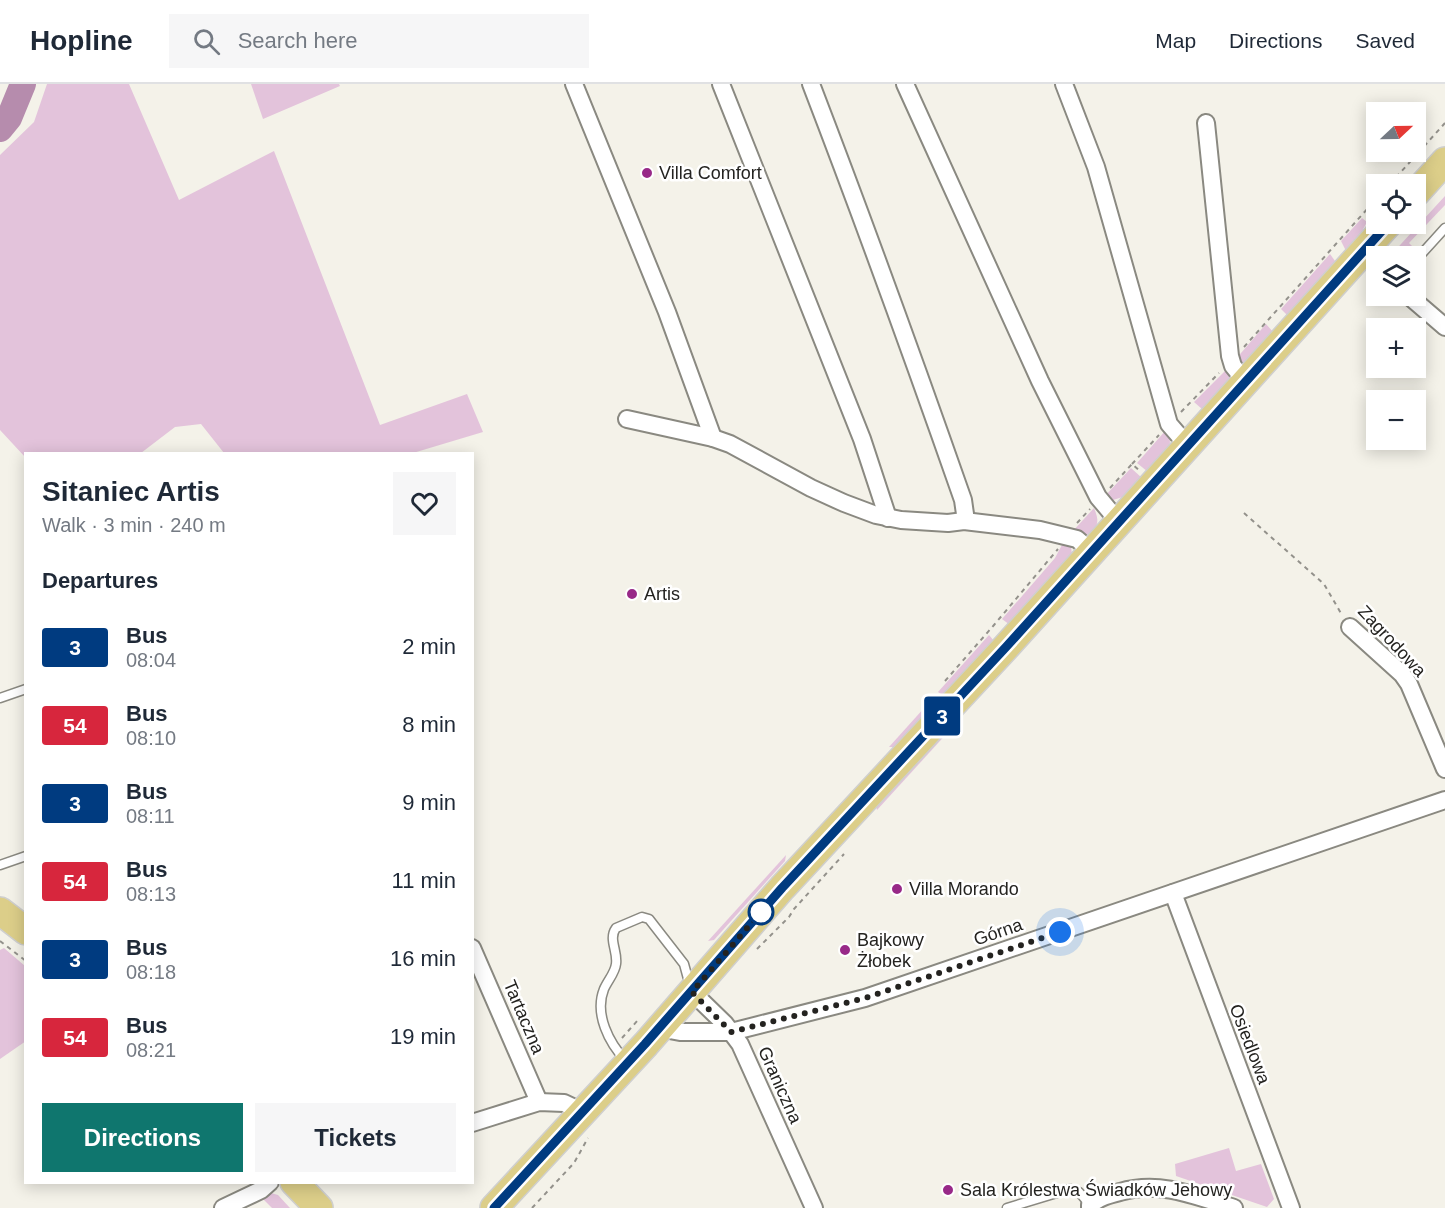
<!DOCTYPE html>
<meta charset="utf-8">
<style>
body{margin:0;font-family:Arial,sans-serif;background:#f6f6f7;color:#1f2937;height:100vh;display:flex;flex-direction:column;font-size:22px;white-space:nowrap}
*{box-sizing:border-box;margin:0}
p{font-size:20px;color:#747a83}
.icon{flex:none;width:33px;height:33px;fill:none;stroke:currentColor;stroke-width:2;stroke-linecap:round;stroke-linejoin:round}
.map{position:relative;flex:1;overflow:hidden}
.drawer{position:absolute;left:24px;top:368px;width:450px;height:732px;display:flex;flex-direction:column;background:#fff;border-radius:0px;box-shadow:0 3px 15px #0003}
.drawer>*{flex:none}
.badge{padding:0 12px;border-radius:4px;font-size:21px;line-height:39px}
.needle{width:39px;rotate:68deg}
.controls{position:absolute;left:1366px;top:18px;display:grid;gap:12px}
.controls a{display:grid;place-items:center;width:60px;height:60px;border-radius:0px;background:#fff;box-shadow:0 3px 15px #0003;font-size:30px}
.you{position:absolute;width:30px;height:30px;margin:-15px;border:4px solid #fff;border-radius:50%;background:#1a73e8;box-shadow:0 0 0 9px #1a73e833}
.map>.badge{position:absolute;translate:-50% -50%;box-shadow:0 0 0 3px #fff}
h2{padding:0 18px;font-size:22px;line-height:54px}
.round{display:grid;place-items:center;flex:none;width:63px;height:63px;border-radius:0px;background:#f6f6f7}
.summary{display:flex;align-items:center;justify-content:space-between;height:102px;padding:0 18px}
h1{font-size:28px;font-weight:700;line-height:45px}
.primary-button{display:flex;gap:12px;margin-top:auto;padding:12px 18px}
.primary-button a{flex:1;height:69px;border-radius:0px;background:#0f766e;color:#fff;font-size:24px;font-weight:700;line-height:69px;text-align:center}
.primary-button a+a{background:#f6f6f7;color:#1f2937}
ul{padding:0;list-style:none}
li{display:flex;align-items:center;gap:18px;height:78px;padding:0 18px}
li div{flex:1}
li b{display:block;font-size:22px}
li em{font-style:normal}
li .badge{min-width:66px;font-weight:700;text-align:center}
header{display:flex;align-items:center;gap:36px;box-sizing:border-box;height:84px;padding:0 30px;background:#fff;border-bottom:2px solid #e0e1e3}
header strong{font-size:28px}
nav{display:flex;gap:33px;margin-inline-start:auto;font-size:21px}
.search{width:420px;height:54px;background:#f6f6f7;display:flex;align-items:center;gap:15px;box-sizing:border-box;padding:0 21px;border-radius:0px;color:#747a83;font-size:22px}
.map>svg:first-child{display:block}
.green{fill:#e3c3db}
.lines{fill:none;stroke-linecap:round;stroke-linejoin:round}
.river{stroke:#b68cad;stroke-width:26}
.service-casing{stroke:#8a8981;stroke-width:11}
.minor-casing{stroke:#8a8981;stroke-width:20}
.primary-casing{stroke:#cfcfce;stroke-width:30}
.path{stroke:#93918b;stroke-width:2;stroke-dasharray:4.5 4.5;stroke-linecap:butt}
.service{stroke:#fff;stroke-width:8}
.minor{stroke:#fff;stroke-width:16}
.primary{stroke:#dcce89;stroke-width:27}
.line-casing{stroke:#fff;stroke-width:14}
.line{stroke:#003b80;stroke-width:9}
.walk{stroke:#242320;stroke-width:6;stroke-dasharray:0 10.8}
.poi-dot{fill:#982988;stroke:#fff;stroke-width:2}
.stop-dot{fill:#fff;stroke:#003b80;stroke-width:3}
.labels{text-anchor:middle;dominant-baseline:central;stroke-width:5;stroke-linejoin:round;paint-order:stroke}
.poi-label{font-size:18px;fill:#242320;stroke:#fff;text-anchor:start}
.street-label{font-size:18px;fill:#242320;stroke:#fff}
</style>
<header>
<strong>Hopline</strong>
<div class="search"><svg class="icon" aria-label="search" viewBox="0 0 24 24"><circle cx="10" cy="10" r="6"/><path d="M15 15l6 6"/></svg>Search here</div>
<nav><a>Map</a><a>Directions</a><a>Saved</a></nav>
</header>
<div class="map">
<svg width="1445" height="1124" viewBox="0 0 1445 1124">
<rect width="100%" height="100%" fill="#f4f2e9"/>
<g class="green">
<path d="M47 0H129L179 116 274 67 380 341 467 310 483 348 413 369H224L201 340 175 343 141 369H26L25 373 0 346V71L34 38Z"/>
<path d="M251 0H339L340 2 263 35Z"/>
<path d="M1445 112V121L1409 159 1417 167 1404 172H1390Z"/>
<path d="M1362 134 1367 138 1354 162 1346 167 1341 157Z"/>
<path d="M1330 170 1335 177V181L1287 231 1281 225Z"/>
<path d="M1266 240 1273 248 1243 284 1235 276Z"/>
<path d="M1228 284 1233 292 1205 325H1202L1194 318Z"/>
<path d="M1166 346C1178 365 1160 375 1148 388L1137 379Z"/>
<path d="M1131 384 1142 394 1126 412 1113 416 1105 412Z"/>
<path d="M1094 424C1099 436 1099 441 1090 451L1072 448Z"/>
<path d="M1064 457 1071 462 1072 471 1010 541 1002 535 1055 474Z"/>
<path d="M989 551 994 557 944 612 938 608Z"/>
<path d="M925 623 927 628 897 663H889Z"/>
<path d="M957 634 960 635 877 726 876 722Z"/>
<path d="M786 771 785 777 714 856 708 857Z"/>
<path d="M4 864 25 882 26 957 0 975V866Z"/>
<path d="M1229 1064 1236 1087 1261 1080 1274 1115 1267 1123 1176 1092 1175 1080Z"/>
<path d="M271 1109 278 1111 290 1124H272L261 1113Z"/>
</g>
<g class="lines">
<path class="river" d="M0 45 9 34 23 0"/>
<defs>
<g id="service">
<path d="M1416 176 1445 144"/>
<path d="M0 614 26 605"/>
<path d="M0 781 26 772"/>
<path d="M626 977C609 959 594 930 604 905 608 896 615 889 616 880 618 867 608 855 616 844L642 833 649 835 684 880 690 902"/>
<path d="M1007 1124 1070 1105 1079 1108 1090 1121"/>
</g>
<g id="minor">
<path d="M574 0 667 228 713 354"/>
<path d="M721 0 862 355 888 434"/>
<path d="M811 0C864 138 914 276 963 416L965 430 964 437"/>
<path d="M905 0 1040 297 1098 413 1119 438"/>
<path d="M1064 0 1096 83 1169 340 1188 362"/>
<path d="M1206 39 1230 272 1233 282 1246 298"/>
<path d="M1409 212 1445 243"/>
<path d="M627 335 713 354 730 360 811 404 844 419 876 431 901 436 948 439 964 437 1040 446 1077 455 1092 468"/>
<path d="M1350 543 1402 590 1409 600 1445 685"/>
<path d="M1173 809 1291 1124"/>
<path d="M472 864 539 1018"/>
<path d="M692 908 725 940 740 960 814 1124"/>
<path d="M659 944 680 948H731L865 914 1445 716"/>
<path d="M472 1039 539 1018 564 1019 583 1028"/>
<path d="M223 1124 261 1106 270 1098"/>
<path d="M1090 1124V1121C1100 1113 1108 1111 1120 1108 1160 1096 1196 1112 1234 1124"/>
</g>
<g id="primary">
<path d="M1416 109 1445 77"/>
<path d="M0 827 26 847"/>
<path d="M294 1098 319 1124"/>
<path d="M494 1124 646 960 782 804 1006 563 1388 140"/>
</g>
</defs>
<use href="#service" class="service-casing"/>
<use href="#minor" class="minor-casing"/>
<use href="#primary" class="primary-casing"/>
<g class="path">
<path d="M1418 69 1445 39"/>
<path d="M1390 100 1418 69 1422 73"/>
<path d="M1416 137 1424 128"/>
<path d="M1408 146 1414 140"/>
<path d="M1244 263 1377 114"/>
<path d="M1181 328 1219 289"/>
<path d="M1132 380 1159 351"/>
<path d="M1110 404 1132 380 1140 387"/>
<path d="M1244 429 1324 500 1342 531"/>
<path d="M1077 439 1090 425"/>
<path d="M945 597 994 541 1058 465"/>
<path d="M0 857 26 877"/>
<path d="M757 865 789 833 794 825 844 770"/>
<path d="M622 954 638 936"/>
<path d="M532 1124 574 1079 588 1054"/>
</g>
<use href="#service" class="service"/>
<use href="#minor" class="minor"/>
<use href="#primary" class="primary"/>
</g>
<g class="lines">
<defs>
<path id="line" d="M494 1124 645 960 782 804 1006 563 1388 140"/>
</defs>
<use href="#line" class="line-casing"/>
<use href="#line" class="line"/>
<path class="walk" d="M761 828 692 908 731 948 865 914 1060 848"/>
</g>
<g class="poi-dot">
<circle cx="647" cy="89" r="6"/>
<circle cx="632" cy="510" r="6"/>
<circle cx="897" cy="805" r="6"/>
<circle cx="845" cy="866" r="6"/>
<circle cx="948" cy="1106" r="6"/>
</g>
<circle class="stop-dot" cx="761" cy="828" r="12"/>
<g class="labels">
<g class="poi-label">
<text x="659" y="89">Villa Comfort</text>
<text x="644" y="510">Artis</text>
<text x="909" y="805">Villa Morando</text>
<text x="857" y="856">Bajkowy<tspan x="857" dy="21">Żłobek</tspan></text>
<text x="960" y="1106">Sala Królestwa Świadków Jehowy</text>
</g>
<g class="street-label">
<text transform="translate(1392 557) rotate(47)">Zagrodowa</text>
<text transform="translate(998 848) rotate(-19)">Górna</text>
<text transform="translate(524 933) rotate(67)">Tartaczna</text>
<text transform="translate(1250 960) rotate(69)">Osiedlowa</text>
<text transform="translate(780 1001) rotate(66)">Graniczna</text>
</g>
</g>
</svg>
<div class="controls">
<a><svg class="needle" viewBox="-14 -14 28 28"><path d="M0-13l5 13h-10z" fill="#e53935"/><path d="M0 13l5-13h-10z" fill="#747a83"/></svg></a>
<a><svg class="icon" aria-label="locate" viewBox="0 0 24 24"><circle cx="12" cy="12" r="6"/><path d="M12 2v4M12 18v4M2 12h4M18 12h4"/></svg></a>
<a><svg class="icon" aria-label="layers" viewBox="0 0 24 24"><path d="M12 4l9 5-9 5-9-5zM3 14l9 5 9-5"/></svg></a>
<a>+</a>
<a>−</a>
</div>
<div class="you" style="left:1060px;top:848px"></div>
<b class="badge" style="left:942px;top:632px;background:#003b80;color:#fff">3</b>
<section class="drawer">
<div class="summary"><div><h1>Sitaniec Artis</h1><p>Walk · 3 min · 240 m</p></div><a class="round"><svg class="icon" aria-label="heart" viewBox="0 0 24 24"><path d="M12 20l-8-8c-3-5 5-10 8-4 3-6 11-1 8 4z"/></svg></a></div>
<h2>Departures</h2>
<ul>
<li><span class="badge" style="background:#003b80;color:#fff">3</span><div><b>Bus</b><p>08:04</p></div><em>2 min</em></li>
<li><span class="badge" style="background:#d7263d;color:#fff">54</span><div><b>Bus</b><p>08:10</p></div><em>8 min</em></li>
<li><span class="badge" style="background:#003b80;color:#fff">3</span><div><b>Bus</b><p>08:11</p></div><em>9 min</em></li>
<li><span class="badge" style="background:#d7263d;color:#fff">54</span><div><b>Bus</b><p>08:13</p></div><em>11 min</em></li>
<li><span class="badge" style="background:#003b80;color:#fff">3</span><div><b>Bus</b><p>08:18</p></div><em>16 min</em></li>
<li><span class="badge" style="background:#d7263d;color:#fff">54</span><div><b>Bus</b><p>08:21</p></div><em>19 min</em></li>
</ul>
<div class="primary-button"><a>Directions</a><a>Tickets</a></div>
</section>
</div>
